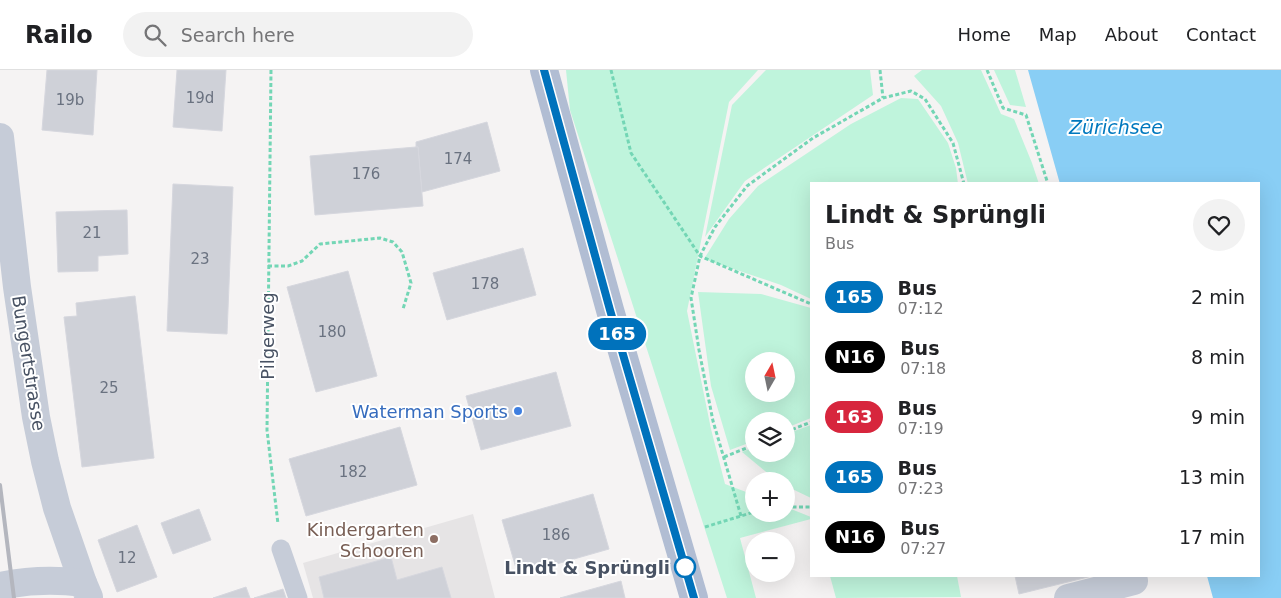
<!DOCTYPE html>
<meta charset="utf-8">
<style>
body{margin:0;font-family:"DejaVu Sans",sans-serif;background:#f2f2f2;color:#202124;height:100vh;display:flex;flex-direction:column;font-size:19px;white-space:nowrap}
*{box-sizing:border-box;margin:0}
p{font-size:16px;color:#757577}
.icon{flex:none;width:28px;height:28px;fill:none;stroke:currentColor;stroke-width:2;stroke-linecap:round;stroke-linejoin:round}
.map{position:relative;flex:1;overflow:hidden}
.sheet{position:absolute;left:810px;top:112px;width:450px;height:395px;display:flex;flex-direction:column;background:#fff;border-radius:0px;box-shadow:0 5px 20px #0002}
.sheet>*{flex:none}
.badge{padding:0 10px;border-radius:16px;font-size:18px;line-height:32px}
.needle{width:32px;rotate:9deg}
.fabs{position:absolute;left:745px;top:282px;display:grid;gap:10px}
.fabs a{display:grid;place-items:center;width:50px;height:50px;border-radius:50%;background:#fff;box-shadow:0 5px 20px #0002;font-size:25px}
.map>.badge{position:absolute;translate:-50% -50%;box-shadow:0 0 0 2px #fff}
.round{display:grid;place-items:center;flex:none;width:52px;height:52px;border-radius:26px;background:#f2f2f2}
.head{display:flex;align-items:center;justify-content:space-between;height:85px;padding:0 15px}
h1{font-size:24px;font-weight:700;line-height:38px}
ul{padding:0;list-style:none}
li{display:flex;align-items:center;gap:15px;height:60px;padding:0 15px}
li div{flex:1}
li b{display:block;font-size:19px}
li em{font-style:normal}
li .badge{min-width:55px;font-weight:700;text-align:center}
header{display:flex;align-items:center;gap:30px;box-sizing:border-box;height:70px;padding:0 25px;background:#fff;border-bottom:1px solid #e0e0e0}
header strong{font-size:24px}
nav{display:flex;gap:28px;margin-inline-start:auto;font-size:18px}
.search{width:350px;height:45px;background:#f2f2f2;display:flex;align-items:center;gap:12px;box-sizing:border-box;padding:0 18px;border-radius:28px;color:#757577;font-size:19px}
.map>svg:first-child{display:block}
.education{fill:#e6e4e5}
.green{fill:#bff4dc;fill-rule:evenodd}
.water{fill:#89cef5}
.building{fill:#cfd1d8;stroke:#d6d7de}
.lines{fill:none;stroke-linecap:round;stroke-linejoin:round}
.path{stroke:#73d6b5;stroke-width:3;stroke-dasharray:4 2.5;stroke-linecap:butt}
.lane{stroke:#c6ccd8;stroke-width:19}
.street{stroke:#c6ccd8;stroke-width:28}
.primary{stroke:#b1bdd3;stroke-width:28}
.rail{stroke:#b4b6be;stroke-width:4}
.line-casing{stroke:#fff;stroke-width:11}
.line{stroke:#0072bc;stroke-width:8}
.shop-dot{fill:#3f7fe0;stroke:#fff;stroke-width:2}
.education-dot{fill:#8d6e63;stroke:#fff;stroke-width:2}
.stop-dot{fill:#fff;stroke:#0072bc;stroke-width:2.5}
.labels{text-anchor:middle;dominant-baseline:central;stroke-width:4;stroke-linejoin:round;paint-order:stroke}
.number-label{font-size:15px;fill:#6a7280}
.street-label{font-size:18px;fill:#485263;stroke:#fff}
.shop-label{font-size:18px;fill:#366cbe;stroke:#fff;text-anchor:end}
.education-label{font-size:18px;fill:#785e54;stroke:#fff;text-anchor:end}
.stop-label{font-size:18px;font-weight:bold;fill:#485263;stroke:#fff;text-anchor:end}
.water-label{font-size:19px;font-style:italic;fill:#0078be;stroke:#fff}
</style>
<header>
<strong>Railo</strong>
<div class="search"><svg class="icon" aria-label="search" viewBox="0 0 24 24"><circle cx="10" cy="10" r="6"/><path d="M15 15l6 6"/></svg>Search here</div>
<nav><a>Home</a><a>Map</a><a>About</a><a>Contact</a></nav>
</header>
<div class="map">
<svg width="1281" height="528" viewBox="0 0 1281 528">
<rect width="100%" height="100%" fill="#f5f3f3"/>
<path class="education" d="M473 444 495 528H313L303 493Z"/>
<g class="green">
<path d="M566 0H758L729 32 687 241 711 359 725 414 754 425V444H786V437L811 447V449L740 468 756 528H727L570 40Z"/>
<path d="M766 0H870L873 25 745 111 705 167 732 35Z"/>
<path d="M922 0H981L1001 44 1014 49 1032 93 1039 114H968L958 73 941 36 914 6Z"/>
<path d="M994 0H1015L1026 37 1010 35Z"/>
<path d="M901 28 918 29 948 73 956 98 958 114H811V229L781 215 704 189 729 149 758 116 851 54Z"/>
<path d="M698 222 761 224 811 238V348L786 358V351H754V371L730 380 711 316ZM786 291V324H754V291Z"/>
<path d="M811 355V428L786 416V411H777L742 382 754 377V384H786V364Z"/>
<path d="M830 506H957L961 527 836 528Z"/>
</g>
<path class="water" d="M1028 0H1281V528H1213L1207 506H1259V114H1060Z"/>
<g class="building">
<path d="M47 0H97L93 65 42 60Z"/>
<path d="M177 0H226L222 61 173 57Z"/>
<path d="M487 52 500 101 422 122 418 77H416V72Z"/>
<path d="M416 77H418L423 136 315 145 310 86Z"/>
<path d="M173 114 233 117 227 264 167 261Z"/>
<path d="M127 140 128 184 98 186V201L58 202 56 142Z"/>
<path d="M523 178 536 225 447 250 433 203Z"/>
<path d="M348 201 377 306 316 322 287 217Z"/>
<path d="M135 226 154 388 82 397 64 247 77 246 76 233Z"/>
<path d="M556 302 571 356 481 380 466 326Z"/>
<path d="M400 357 417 415 306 446 289 389Z"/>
<path d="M593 424 609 479 518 505 502 450Z"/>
<path d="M199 439 211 470 173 484 161 453Z"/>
<path d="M137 455 157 507 117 522 98 470Z"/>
<path d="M391 487 397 510 442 497 451 528H324L319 507Z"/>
<path d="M1015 506H1092L1019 524Z"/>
<path d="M621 511 625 528H560Z"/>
<path d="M246 517 250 528H213Z"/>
<path d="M283 519 286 528H254Z"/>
</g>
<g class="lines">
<g class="path">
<path d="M271 0 267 360 278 454"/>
<path d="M611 0 631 83 700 186 811 234"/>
<path d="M880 0 883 28"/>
<path d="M987 0 1003 38 1026 45 1048 114"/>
<path d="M268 196H288L302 191 320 174 380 168 393 172 402 182 411 213 403 239"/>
<path d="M786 362 811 352"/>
<path d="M724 387 754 375"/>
<path d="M786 437H811"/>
<path d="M741 446 713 351 699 280 691 228 700 186 715 157 747 116 813 68 883 28 911 21 925 29 953 73 964 114"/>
<path d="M705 457 754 442"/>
</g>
<path class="lane" d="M281 479 298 528"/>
<g class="street">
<path d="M0 67 17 217 36 347 45 391 57 438 83 513"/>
<path d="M0 516C28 510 54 509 83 513L89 527"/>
<path d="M1068 528 1134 511"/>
</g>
<path class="primary" d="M544 0 610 240 694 528"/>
<path class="rail" d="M0 415 14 528"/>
</g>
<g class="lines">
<defs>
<path id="line" d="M544 0 610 240 694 528"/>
</defs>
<use href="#line" class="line-casing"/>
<use href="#line" class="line"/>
</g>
<circle class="shop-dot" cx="518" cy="341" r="5"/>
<circle class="education-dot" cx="434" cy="469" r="5"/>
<circle class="stop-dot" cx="685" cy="497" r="10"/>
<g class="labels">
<g class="number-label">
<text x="200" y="28">19d</text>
<text x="70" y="30">19b</text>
<text x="458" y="89">174</text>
<text x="366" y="104">176</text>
<text x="92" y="163">21</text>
<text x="200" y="189">23</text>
<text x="485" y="214">178</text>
<text x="332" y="262">180</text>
<text x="109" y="318">25</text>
<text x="353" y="402">182</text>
<text x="556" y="465">186</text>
<text x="127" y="488">12</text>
</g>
<g class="street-label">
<text transform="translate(267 266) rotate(-90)">Pilgerweg</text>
<text transform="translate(29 293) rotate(81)">Bungertstrasse</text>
</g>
<g class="shop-label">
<text x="508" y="341">Waterman Sports</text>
</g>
<g class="education-label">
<text x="424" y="459">Kindergarten<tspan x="424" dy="21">Schooren</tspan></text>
</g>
<g class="stop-label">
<text x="670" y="497">Lindt &amp; Sprüngli</text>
</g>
<g class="water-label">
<text x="1116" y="57">Zürichsee</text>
</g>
</g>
</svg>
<div class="fabs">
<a><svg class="needle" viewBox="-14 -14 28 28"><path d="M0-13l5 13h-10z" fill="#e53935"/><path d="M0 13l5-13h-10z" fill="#757577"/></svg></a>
<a><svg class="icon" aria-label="layers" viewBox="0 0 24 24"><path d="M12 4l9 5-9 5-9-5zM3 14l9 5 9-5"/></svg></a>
<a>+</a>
<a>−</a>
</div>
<b class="badge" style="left:617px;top:264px;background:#0072bc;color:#fff">165</b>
<section class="sheet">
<div class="head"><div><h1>Lindt &amp; Sprüngli</h1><p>Bus</p></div><a class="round"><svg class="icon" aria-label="heart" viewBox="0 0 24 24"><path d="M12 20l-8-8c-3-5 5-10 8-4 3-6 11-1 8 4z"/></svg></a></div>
<ul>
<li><span class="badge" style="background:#0072bc;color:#fff">165</span><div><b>Bus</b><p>07:12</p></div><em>2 min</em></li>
<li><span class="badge" style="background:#000;color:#fff">N16</span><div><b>Bus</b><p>07:18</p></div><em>8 min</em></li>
<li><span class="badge" style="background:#d7263d;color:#fff">163</span><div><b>Bus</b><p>07:19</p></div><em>9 min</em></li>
<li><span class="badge" style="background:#0072bc;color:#fff">165</span><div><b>Bus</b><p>07:23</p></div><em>13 min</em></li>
<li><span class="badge" style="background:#000;color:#fff">N16</span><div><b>Bus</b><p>07:27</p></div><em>17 min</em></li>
</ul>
</section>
</div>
